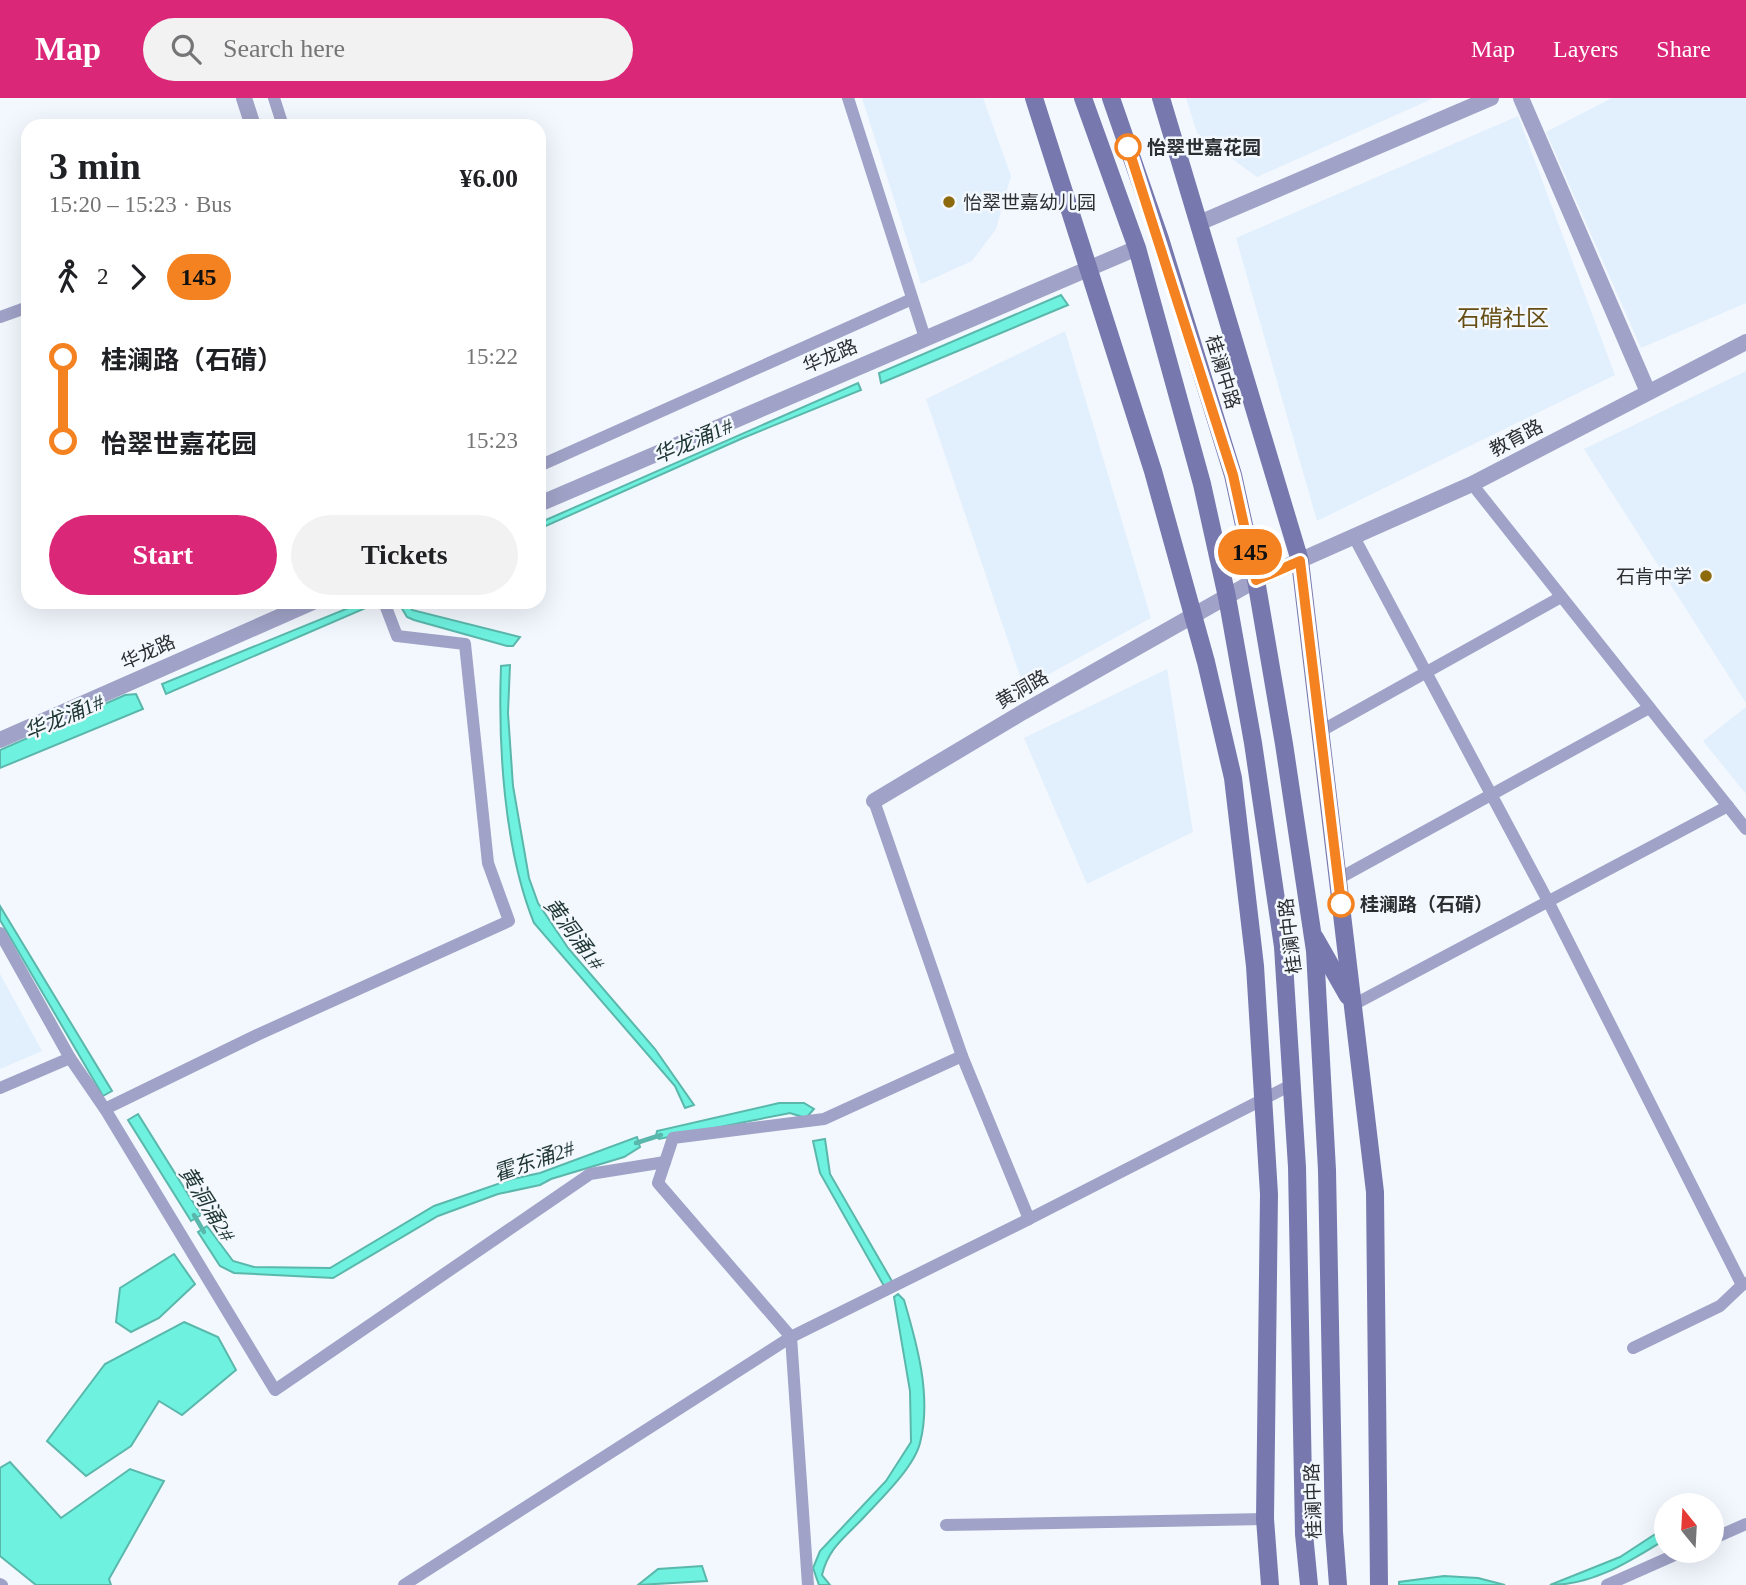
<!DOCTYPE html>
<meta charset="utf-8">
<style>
body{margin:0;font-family:"Times New Roman","Noto Sans SC",serif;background:#f2f2f2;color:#202124;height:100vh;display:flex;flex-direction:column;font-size:26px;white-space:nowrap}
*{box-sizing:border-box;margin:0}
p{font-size:23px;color:#757577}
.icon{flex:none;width:38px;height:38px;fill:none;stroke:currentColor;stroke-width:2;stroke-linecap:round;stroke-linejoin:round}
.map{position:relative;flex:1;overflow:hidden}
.panel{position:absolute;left:21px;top:21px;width:525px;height:490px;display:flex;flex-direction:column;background:#fff;border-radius:21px;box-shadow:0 7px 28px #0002}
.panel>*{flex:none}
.badge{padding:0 14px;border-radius:23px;font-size:24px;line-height:46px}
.needle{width:46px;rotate:342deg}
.tools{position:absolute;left:1654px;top:1395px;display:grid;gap:14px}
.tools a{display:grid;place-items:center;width:70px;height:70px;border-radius:50%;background:#fff;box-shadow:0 7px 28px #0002;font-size:35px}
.map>.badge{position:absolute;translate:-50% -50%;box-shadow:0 0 0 4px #fff}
.legs{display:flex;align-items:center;gap:10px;height:77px;padding:0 28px;font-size:23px}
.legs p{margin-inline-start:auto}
.summary{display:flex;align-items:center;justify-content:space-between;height:119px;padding:0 28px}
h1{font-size:38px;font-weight:600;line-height:52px}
.primary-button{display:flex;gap:14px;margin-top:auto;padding:14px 28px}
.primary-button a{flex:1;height:80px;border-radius:42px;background:#db2777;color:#fff;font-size:28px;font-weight:600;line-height:80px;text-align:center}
.primary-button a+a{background:#f2f2f2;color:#202124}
ul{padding:0 28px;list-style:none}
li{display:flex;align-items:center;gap:24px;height:84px;font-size:26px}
li i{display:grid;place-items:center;width:10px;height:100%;margin:0 9px;background:currentColor}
li i::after{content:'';width:18px;height:18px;margin:-9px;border:5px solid;border-radius:50%;background:#fff}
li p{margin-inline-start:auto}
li:first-child i{background:linear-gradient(#0000 50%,currentColor 0)}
li:last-child i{background:linear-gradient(currentColor 50%,#0000 0)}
header{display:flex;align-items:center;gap:42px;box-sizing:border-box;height:98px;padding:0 35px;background:#db2777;color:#fff}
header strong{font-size:33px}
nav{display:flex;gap:38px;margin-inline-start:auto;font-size:24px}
.search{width:490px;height:63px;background:#f2f2f2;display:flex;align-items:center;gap:18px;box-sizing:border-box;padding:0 24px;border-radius:38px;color:#757577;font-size:26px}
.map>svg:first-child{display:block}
.built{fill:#e2effc}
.water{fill:#6ef1df;stroke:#5ab7ab;stroke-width:2}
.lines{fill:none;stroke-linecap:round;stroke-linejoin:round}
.stream{stroke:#5ab7ab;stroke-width:4.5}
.minor{stroke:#a0a2c7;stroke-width:12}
.tertiary{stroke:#a0a2c7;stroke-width:16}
.secondary{stroke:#7779ae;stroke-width:18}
.line-1-casing{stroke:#fff;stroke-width:16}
.line-1{stroke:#f58220;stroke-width:10}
.stop-1-dot{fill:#fff;stroke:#f58220;stroke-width:3.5}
.poi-dot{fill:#8d6a0c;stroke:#f3f8fe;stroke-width:2.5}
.labels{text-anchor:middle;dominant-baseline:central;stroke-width:5;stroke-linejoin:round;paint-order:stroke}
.stop-label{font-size:19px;font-weight:bold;fill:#2c2f32;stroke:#f3f8fe;text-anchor:start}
.poi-label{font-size:19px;fill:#2c2f32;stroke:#f3f8fe;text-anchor:start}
.street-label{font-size:19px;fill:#2c2f32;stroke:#f3f8fe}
.water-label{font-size:21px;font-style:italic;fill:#1f3633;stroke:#f3f8fe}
.quarter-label{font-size:23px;fill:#664d13;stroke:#f3f8fe}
</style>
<header>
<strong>Map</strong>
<div class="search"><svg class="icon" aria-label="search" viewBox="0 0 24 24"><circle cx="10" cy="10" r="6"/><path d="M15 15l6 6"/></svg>Search here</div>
<nav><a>Map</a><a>Layers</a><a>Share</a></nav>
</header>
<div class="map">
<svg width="1746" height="1487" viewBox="0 0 1746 1487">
<rect width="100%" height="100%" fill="#f3f8fe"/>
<g class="built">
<path d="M862 0H983L1011 78 996 131 972 163 921 186Z"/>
<path d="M1186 0H1434L1257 79 1197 35Z"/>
<path d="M1612 0H1746V205L1641 250 1546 34Z"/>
<path d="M1518 18 1615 277 1317 423 1236 140Z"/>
<path d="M1065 233 1151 520 1024 590 926 301Z"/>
<path d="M1746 273V605L1584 351Z"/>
<path d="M1167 571 1193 734 1087 786 1024 640Z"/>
<path d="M1746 609V696L1703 643Z"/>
<path d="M0 876 42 953 0 971Z"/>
</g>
<g class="water">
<path d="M1061 197 1068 207 881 285 879 275Z"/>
<path d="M858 285 861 292 743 340 539 431V425Z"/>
<path d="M363 504 375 506 166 596 162 586Z"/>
<path d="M398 504H408L412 512 520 539 513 548H507L414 522 407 519Z"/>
<path d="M510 567 508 615 513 688 529 780 538 805 568 850 655 951 694 1007 685 1010 675 988 534 825C504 751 498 647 501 568Z"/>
<path d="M136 596 143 611 0 670V652L125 597Z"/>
<path d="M0 808 112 993 103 998 0 822Z"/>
<path d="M779 1005H804L814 1011 806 1020 790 1015 659 1041 656 1038 657 1033Z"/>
<path d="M138 1016 201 1117 191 1123 128 1022Z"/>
<path d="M637 1039 640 1049 624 1059 551 1081 540 1087 498 1096 438 1118 333 1180 234 1175 220 1168 198 1134 207 1128 233 1163 254 1169 330 1170 434 1108 512 1081 540 1075Z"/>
<path d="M825 1041 830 1076 893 1185 884 1188 820 1075 813 1043Z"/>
<path d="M174 1156 195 1186 159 1220 131 1234 116 1224 120 1190Z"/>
<path d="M898 1196 904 1202C917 1246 932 1299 920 1345 914 1369 882 1400 865 1418 847 1438 829 1448 822 1477L830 1487H819L813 1470 820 1453 886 1383 911 1344 910 1293 894 1199Z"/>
<path d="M184 1224 218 1239 236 1272 182 1317 159 1303 131 1348 86 1378 47 1343 105 1266Z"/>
<path d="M10 1364 61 1420 130 1371 164 1383 109 1481 111 1487H36L0 1458V1370Z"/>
<path d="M1666 1429V1441C1630 1463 1594 1487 1550 1487L1620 1459Z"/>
<path d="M702 1468 707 1483 638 1487 658 1471Z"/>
<path d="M1444 1478 1478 1480 1505 1487H1399V1484Z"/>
</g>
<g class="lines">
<g class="stream">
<path d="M636 1045 661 1037"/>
<path d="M194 1117 204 1134"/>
</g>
<g class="minor">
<path d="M274 0 283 28"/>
<path d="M848 0 925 240"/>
<path d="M0 219 28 209"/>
<path d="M539 368 912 201"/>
<path d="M1472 386 1746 731"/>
<path d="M1354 439 1548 803 1742 1187 1746 1185"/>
<path d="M1321 633 1561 499"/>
<path d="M874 703 962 958 1029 1121 1291 987"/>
<path d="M1338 781 1649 610"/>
<path d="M0 835 70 960 0 990"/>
<path d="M1353 907 1728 708"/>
<path d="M962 958 824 1021 673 1040 658 1085 791 1239 1029 1121"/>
<path d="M70 960 105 1011 257 937 509 823 488 765 465 546 397 538 384 504"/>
<path d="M105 1011 275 1292 590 1076 665 1064"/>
<path d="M1633 1250 1720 1208 1742 1187"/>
<path d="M946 1427 1265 1421"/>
<path d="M1712 1441 1746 1426"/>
<path d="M0 1486 2 1487"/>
<path d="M404 1487 791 1239 808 1487"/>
<path d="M1607 1487 1686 1452"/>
</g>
<g class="tertiary">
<path d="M244 0 253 28"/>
<path d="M1521 0 1648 294"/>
<path d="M1199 125 1491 0"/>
<path d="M539 406 1137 150"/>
<path d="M0 642 313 504"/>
<path d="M874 703 1023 614 1256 482 1472 386 1746 244"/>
</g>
<g class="secondary">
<path d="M1034 0 1153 373 1206 564 1233 680 1255 868 1269 1096 1265 1421 1270 1487"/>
<path d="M1083 0 1137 150 1202 386 1227 499 1253 645 1283 849 1297 1069 1304 1436 1309 1487"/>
<path d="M1111 0 1160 141 1233 377 1256 482 1284 646 1315 853 1327 1072 1334 1434 1338 1487"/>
<path d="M1161 0 1300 463 1375 1094 1379 1487"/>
<path d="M1315 840 1348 898"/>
</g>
</g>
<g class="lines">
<defs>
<path id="line-1" d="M1128 49 1233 377 1256 482 1300 463 1341 806"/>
</defs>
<use href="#line-1" class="line-1-casing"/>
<use href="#line-1" class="line-1"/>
</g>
<g class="stop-1-dot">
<circle cx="1128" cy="49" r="12"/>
<circle cx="1341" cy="806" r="12"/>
</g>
<g class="poi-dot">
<circle cx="949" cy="104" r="7"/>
<circle cx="1706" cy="478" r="7"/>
</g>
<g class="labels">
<g class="stop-label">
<text x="1147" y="49">怡翠世嘉花园</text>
<text x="1360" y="806">桂澜路（石𬒔）</text>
</g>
<g class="poi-label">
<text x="963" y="104">怡翠世嘉幼儿园</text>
<text x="1692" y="478" text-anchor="end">石肯中学</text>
</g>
<g class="street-label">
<text transform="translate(830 258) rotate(-23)">华龙路</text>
<text transform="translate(1223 274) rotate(73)">桂澜中路</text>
<text transform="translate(1516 340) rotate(-28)">教育路</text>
<text transform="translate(148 554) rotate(-24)">华龙路</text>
<text transform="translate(1022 591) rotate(-30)">黄洞路</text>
<text transform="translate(1290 838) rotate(-97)">桂澜中路</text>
<text transform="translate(1313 1403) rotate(-92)">桂澜中路</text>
</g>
<g class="water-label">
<text transform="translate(693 343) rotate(-23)">华龙涌1#</text>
<text transform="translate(64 619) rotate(-23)">华龙涌1#</text>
<text transform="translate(574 836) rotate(53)">黄洞涌1#</text>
<text transform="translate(534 1063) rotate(-19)">霍东涌2#</text>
<text transform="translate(207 1106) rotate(58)">黄洞涌2#</text>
</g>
<g class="quarter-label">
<text x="1503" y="220">石𬒔社区</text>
</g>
</g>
</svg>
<div class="tools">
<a><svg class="needle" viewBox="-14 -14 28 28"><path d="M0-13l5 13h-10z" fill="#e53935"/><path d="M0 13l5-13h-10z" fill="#757577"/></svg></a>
</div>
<b class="badge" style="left:1250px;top:454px;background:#f58220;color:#111">145</b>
<section class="panel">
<div class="summary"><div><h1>3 min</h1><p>15:20 – 15:23 · Bus</p></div><b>¥6.00</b></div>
<div class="legs"><svg class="icon" aria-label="walk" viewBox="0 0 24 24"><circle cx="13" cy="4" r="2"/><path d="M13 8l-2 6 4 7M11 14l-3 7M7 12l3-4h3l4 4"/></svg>2<svg class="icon" aria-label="forward" viewBox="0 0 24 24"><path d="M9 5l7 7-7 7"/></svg><b class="badge" style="background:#f58220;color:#111">145</b></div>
<ul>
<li><i style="color:#f58220"></i><b>桂澜路（石𬒔）</b><p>15:22</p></li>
<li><i style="color:#f58220"></i><b>怡翠世嘉花园</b><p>15:23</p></li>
</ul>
<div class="primary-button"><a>Start</a><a>Tickets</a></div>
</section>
</div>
